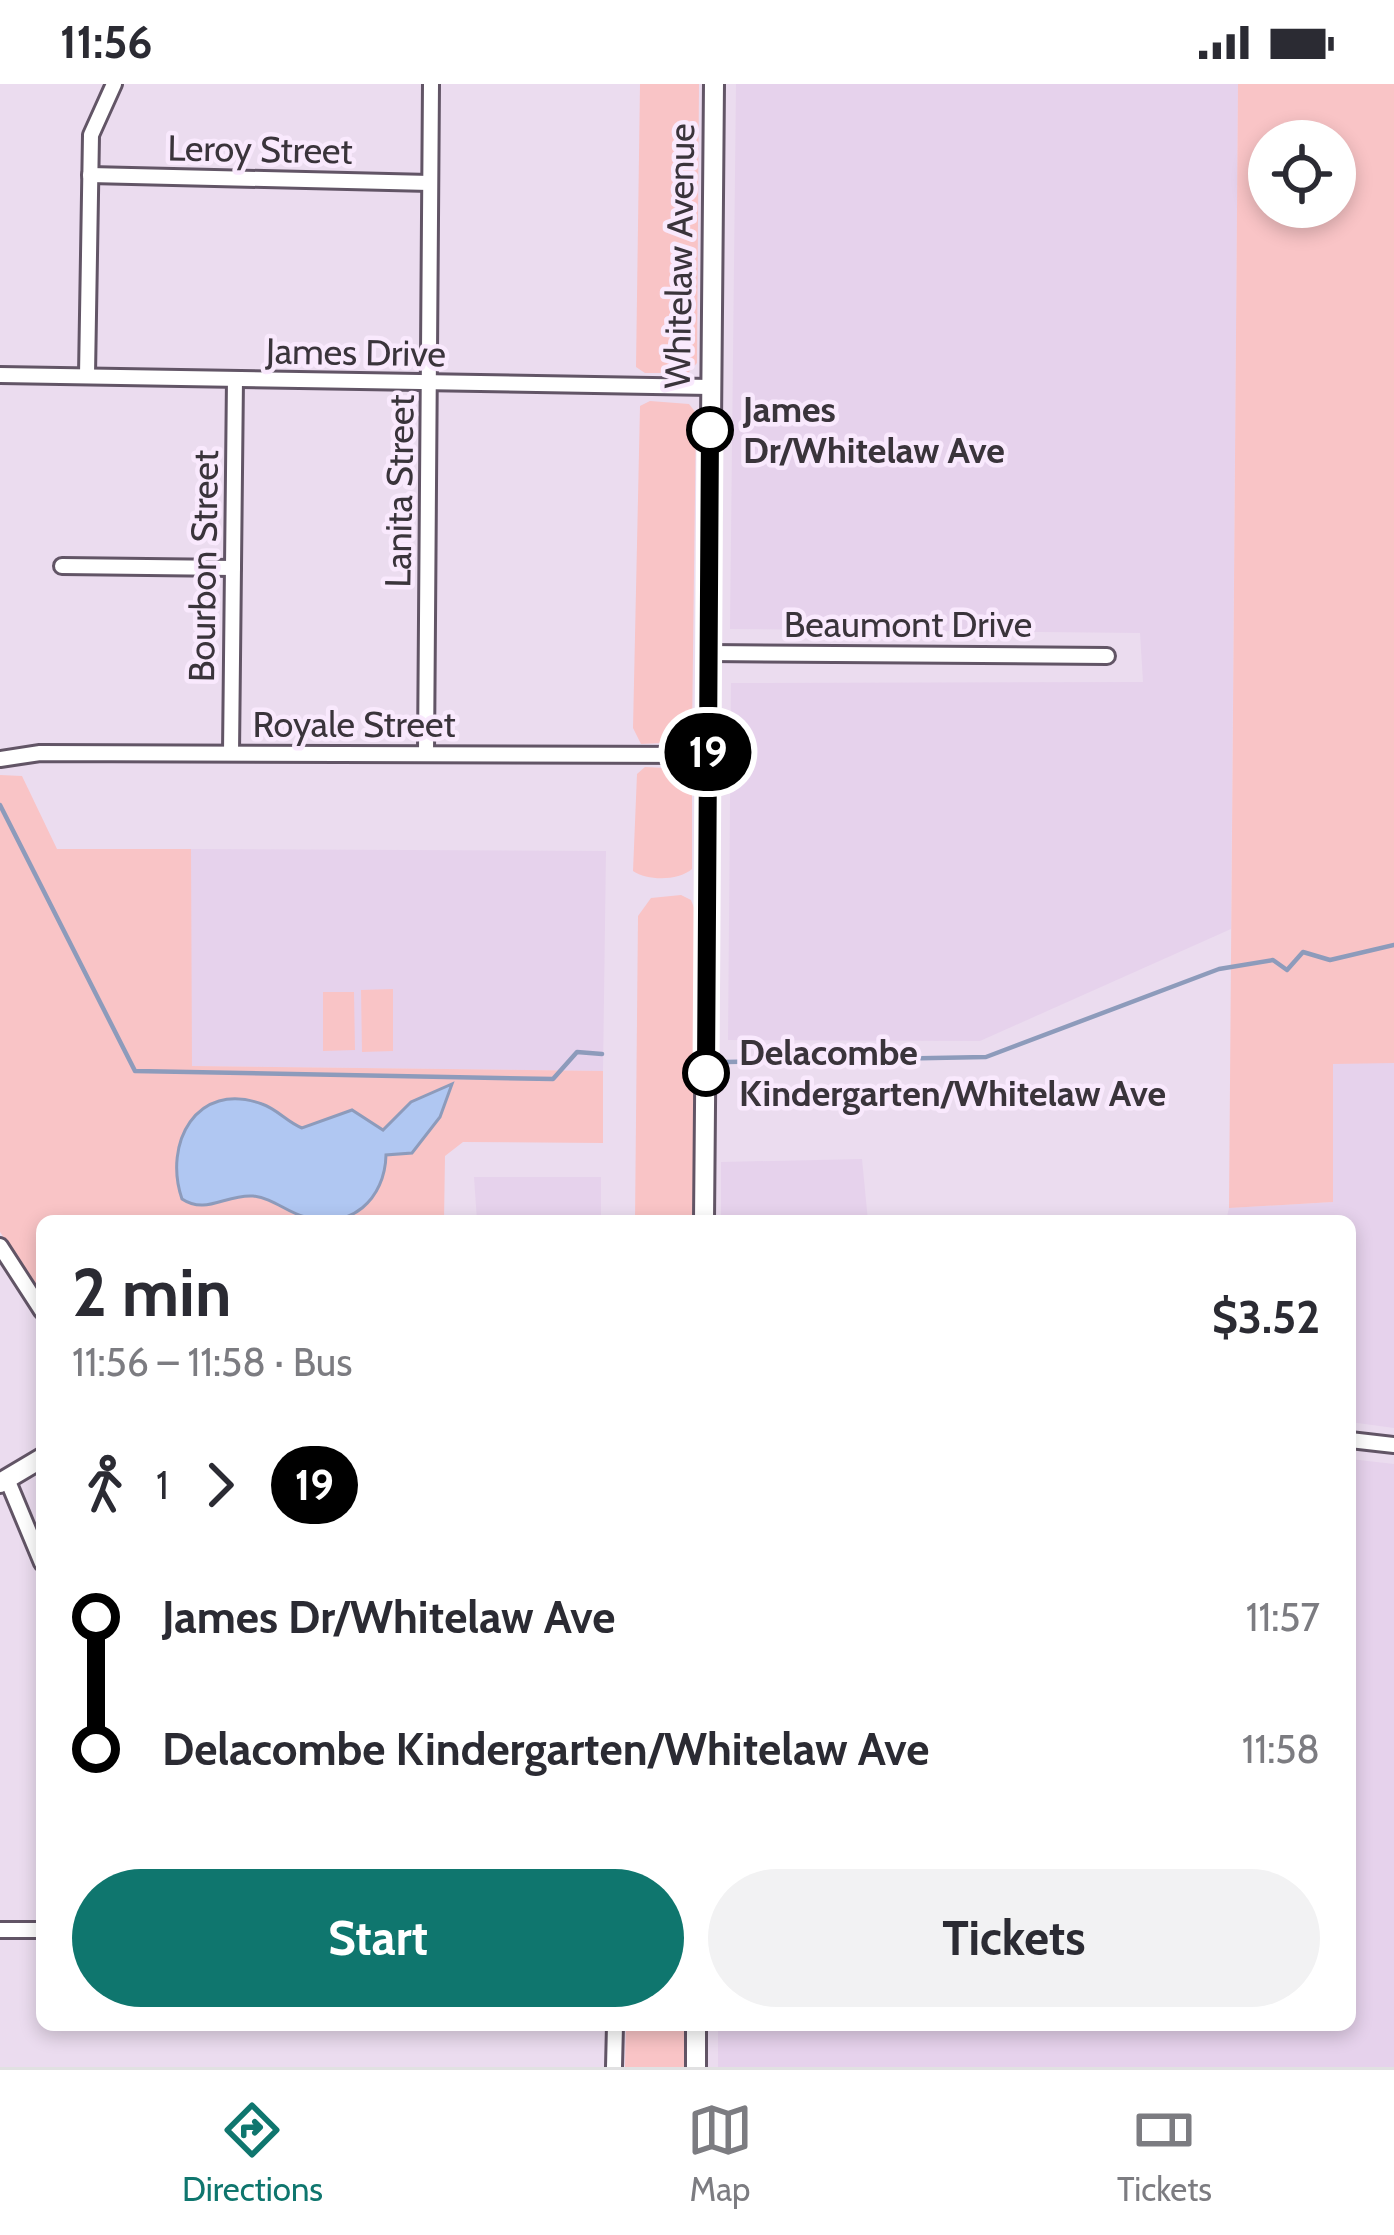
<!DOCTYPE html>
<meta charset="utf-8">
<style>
body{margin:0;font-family:Cabin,sans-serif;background:#f2f2f3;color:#2b2b33;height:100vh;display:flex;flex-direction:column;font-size:45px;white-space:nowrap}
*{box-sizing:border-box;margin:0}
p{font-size:39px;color:#7c7c81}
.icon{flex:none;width:66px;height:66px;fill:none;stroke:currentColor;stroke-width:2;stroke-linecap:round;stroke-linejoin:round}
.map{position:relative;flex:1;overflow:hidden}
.sheet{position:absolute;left:36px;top:1131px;width:1320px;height:816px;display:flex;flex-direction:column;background:#fff;border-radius:18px;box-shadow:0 6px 18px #0003}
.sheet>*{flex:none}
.badge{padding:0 24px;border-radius:39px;font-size:42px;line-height:78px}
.fabs{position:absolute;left:1248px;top:36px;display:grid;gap:24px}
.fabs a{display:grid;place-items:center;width:108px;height:108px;border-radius:50%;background:#fff;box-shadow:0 6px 18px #0003;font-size:60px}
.map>.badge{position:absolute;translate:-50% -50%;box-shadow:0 0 0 6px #fff}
.legs{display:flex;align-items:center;gap:18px;height:132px;padding:0 36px;font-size:39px}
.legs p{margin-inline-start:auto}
.head{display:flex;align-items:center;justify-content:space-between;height:204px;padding:0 36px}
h1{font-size:66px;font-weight:800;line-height:90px}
.button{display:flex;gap:24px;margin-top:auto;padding:24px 36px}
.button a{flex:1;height:138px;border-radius:72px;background:#0f766e;color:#fff;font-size:48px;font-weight:800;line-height:138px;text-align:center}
.button a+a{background:#f2f2f3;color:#2b2b33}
ul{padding:0 36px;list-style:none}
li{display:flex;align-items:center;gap:42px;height:132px;font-size:45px}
li i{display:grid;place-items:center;width:18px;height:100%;margin:0 15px;background:currentColor}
li i::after{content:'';width:30px;height:30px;margin:-15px;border:9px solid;border-radius:50%;background:#fff}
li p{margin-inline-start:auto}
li:first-child i{background:linear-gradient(#0000 50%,currentColor 0)}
li:last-child i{background:linear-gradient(currentColor 50%,#0000 0)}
.status{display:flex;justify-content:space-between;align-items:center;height:84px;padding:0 60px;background:#fff;direction:ltr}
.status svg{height:33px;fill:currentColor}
.tab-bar{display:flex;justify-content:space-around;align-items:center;height:168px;border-top:3px solid #e1e1e2;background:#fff;font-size:33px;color:#7c7c81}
.tab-bar a{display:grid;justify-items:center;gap:6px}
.tab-bar .active{color:#0f766e}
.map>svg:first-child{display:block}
.built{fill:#e6d2ec}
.green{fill:#f9c4c6;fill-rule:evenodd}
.water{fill:#b0c7f2;stroke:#8d9bbb;stroke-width:3}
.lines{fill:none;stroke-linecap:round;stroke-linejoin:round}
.stream{stroke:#8d9bbb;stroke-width:4.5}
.street-casing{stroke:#625566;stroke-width:20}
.secondary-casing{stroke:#625566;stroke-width:24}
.street{stroke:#fff;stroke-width:14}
.secondary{stroke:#fff;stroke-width:18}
.line-1-casing{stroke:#fff;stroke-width:27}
.line-1{stroke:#000;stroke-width:18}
.stop-1-dot{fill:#fff;stroke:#000;stroke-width:6}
.labels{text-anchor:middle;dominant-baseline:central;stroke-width:9;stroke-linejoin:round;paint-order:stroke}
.street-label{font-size:36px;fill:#3a343b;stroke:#f9e9fd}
.stop-label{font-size:36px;font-weight:bold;fill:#3a343b;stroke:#f9e9fd;text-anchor:start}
</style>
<div class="status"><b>11:56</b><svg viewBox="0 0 49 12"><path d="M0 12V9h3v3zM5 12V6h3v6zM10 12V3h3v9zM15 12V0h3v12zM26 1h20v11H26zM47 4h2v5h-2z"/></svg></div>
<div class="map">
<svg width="1394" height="1983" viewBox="0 0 1394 1983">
<rect width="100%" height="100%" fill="#ebdcef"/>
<g class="built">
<path d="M736 0H1238L1231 845 980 957 728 956 731 599 1143 598 1140 549 730 545Z"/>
<path d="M191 765 606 767 603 987 191 982Z"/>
<path d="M1333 979H1394V1344L1350 1338V1137H1226L1229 1124 1333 1118Z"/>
<path d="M862 1075 868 1137H721V1078Z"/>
<path d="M474 1093H601V1137H477Z"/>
<path d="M1350 1375 1394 1380V1983H718V1941H1350Z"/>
</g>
<g class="green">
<path d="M640 0H699L697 279 688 289H645L636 283Z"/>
<path d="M1238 0H1394V979L1333 980V1118L1229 1124ZM1269 57H1335V123H1269Z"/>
<path d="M650 317 689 320 696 329 692 648 684 658 641 660 633 644 640 322Z"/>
<path d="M645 683 686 685 692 693V785C678 797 648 797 633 787L637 690Z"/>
<path d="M0 691 22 692 57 765H191L192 982 603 987V1059L463 1058 445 1072 444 1137H42V1209L0 1148Z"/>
<path d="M681 811 691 816 696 829 694 1137H635L638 832 651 814Z"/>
<path d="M393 905V967L362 968 361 906Z"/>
<path d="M323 908H354L355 966 323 967Z"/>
<path d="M626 1941H685V1983H625Z"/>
</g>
<path class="water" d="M452 1000 440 1033 412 1069 386 1071C385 1115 351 1147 305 1133 286 1128 273 1114 253 1112 226 1110 206 1131 182 1115 163 1060 196 996 262 1020 277 1025 287 1038 302 1044L352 1026 383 1046 411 1018Z"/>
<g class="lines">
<g class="stream">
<path d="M0 721 135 987 553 995 577 968 602 970"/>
<path d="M726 978 986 973 1219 885 1273 876 1287 886 1303 868 1330 876 1394 861"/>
</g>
<defs>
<g id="street">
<path d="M90 91 430 99"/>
<path d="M0 291 710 303"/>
<path d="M87 291 91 51 114 0"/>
<path d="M62 482 233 484"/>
<path d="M709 569 1107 572"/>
<path d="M231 669 235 295"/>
<path d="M426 670 431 0"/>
<path d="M0 675 40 669 708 671"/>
<path d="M0 1162 42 1227"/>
<path d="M1350 1356 1394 1361"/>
<path d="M7 1395 42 1479"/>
<path d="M0 1846H42"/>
<path d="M614 1983 615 1941"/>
</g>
<g id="secondary">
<path d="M704 1137 714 0"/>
<path d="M0 1399 42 1374"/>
<path d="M696 1983V1941"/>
</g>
</defs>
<use href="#street" class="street-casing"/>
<use href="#secondary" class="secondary-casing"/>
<use href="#street" class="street"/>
<use href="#secondary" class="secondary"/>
</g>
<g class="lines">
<defs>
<path id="line-1" d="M706 989 710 346"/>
</defs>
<use href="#line-1" class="line-1-casing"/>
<use href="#line-1" class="line-1"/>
</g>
<g class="stop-1-dot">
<circle cx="710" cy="346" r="21"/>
<circle cx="706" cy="989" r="21"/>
</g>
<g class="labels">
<g class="street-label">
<text transform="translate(260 65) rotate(1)">Leroy Street</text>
<text transform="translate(679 172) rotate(-89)">Whitelaw Avenue</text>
<text transform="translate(356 268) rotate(1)">James Drive</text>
<text transform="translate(399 407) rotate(-89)">Lanita Street</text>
<text transform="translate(203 482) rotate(-89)">Bourbon Street</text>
<text x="908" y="540">Beaumont Drive</text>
<text x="354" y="640">Royale Street</text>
</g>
<g class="stop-label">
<text x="743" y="325">James<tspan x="743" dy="41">Dr/Whitelaw Ave</tspan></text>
<text x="739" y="968">Delacombe<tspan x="739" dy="41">Kindergarten/Whitelaw Ave</tspan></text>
</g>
</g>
</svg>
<div class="fabs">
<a><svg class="icon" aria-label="locate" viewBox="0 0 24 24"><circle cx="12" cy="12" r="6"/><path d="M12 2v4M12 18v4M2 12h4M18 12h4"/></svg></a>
</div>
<b class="badge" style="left:708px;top:668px;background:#000;color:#fff">19</b>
<section class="sheet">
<div class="head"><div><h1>2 min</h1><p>11:56 – 11:58 · Bus</p></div><b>$3.52</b></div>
<div class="legs"><svg class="icon" aria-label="walk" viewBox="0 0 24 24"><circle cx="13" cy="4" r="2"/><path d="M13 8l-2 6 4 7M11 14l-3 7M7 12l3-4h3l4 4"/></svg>1<svg class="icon" aria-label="forward" viewBox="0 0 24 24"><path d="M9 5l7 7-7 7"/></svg><b class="badge" style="background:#000;color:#fff">19</b></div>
<ul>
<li><i style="color:#000"></i><b>James Dr/Whitelaw Ave</b><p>11:57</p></li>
<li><i style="color:#000"></i><b>Delacombe Kindergarten/Whitelaw Ave</b><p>11:58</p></li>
</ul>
<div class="button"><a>Start</a><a>Tickets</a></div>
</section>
</div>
<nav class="tab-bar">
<a class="active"><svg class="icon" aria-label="directions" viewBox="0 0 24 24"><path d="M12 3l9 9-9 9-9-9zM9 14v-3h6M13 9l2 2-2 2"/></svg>Directions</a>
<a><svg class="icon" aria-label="map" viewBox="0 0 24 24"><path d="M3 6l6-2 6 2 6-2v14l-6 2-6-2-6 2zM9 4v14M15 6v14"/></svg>Map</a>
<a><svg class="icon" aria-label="tickets" viewBox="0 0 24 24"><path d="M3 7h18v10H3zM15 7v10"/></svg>Tickets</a>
</nav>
